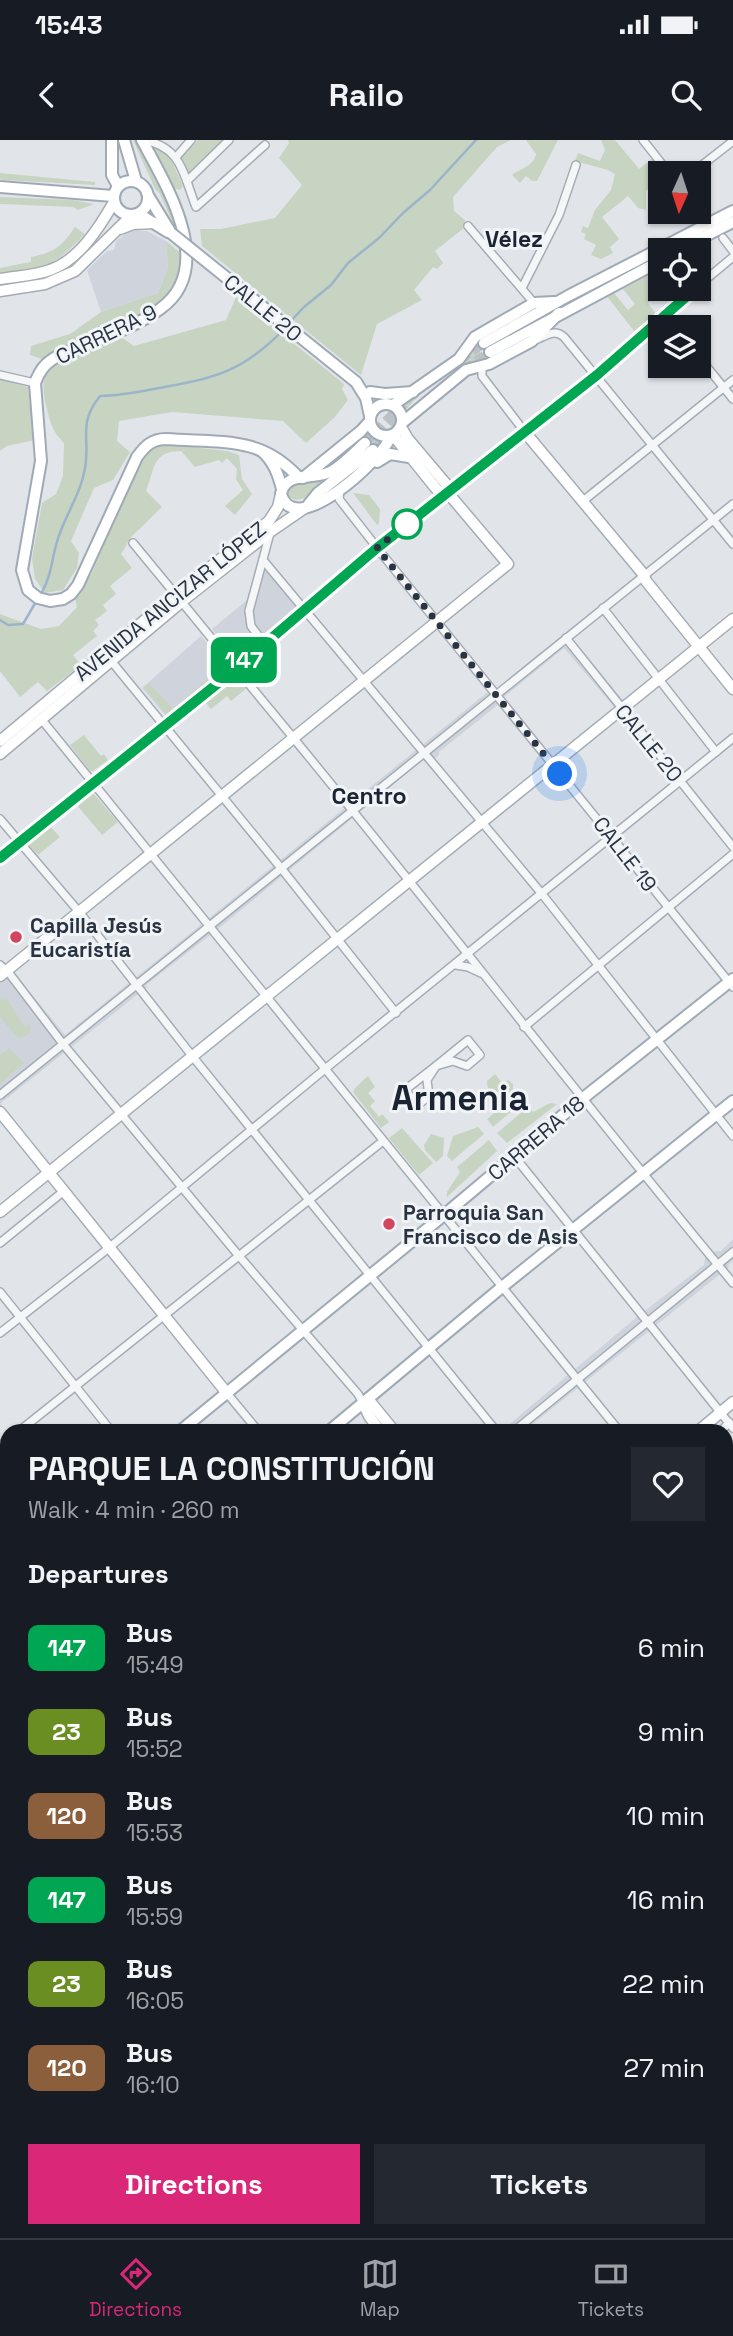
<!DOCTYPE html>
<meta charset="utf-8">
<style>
body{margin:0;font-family:"Space Grotesk",sans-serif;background:#242831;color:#f1f3f6;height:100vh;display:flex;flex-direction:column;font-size:26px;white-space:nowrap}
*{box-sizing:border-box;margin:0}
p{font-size:23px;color:#9ea1a6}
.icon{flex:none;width:38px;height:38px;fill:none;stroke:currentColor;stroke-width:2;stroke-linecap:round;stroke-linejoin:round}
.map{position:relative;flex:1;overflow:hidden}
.drawer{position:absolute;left:0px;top:1284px;width:733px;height:814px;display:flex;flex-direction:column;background:#171b24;border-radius:21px 21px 0 0;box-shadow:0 2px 5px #0004}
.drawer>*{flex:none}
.badge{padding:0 14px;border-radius:10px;font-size:24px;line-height:46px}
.needle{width:46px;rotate:183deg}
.tools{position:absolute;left:648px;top:21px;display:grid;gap:14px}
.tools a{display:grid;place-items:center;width:63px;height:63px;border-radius:0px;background:#171b24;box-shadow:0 2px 5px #0004;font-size:35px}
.you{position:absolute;width:35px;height:35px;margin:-18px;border:5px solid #fff;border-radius:50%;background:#1a73e8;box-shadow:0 0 0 10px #1a73e833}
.map>.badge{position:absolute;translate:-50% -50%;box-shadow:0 0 0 4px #fff}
h2{padding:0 28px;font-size:26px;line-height:63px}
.round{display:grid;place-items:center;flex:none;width:74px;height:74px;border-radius:0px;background:#242831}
.summary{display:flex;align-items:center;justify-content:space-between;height:119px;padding:0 28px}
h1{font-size:33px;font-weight:800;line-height:52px}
.cta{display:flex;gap:14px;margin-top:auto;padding:14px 28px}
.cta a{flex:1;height:80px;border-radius:0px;background:#db2777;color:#fff;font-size:28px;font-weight:800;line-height:80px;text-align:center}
.cta a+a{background:#242831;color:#f1f3f6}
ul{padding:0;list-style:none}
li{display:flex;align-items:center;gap:21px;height:84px;padding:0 28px}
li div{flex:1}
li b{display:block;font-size:26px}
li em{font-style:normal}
li .badge{min-width:77px;font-weight:700;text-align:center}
.status{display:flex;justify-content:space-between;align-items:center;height:49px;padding:0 35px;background:#171b24;direction:ltr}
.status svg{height:19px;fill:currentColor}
header{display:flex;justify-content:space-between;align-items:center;height:91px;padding:0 28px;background:#171b24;font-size:32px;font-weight:800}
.tab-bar{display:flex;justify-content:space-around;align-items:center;height:98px;border-top:2px solid #363941;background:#171b24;font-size:19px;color:#9ea1a6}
.tab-bar a{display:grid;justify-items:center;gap:4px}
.tab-bar .selected{color:#db2777}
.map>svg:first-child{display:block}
.built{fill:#cfd4dc}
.green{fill:#c7d4c2}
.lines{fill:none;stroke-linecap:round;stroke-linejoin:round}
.stream{stroke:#9cb4ca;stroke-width:2.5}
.primary-tunnel{stroke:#bcc1c8;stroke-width:10;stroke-dasharray:10 5;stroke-linecap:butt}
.street-casing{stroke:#a6acb4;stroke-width:10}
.secondary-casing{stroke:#a6acb4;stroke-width:13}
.primary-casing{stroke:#a0aab6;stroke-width:14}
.street{stroke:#f4f6f8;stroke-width:7}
.secondary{stroke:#fff;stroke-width:10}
.primary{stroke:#fff;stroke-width:10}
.street-bridge-casing{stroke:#a6acb4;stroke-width:10;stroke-linecap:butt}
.primary-bridge-casing{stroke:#a0aab6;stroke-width:14;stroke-linecap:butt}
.street-bridge{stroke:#f4f6f8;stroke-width:7}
.primary-bridge{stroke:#fff;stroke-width:10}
.line-casing{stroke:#fff;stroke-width:16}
.line{stroke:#00a651;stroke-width:10}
.walk{stroke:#293342;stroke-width:7;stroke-dasharray:0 12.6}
.stop-dot{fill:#fff;stroke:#00a651;stroke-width:3.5}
.poi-dot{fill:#d0465e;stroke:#f1f4f7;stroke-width:2.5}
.labels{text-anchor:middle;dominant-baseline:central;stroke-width:6;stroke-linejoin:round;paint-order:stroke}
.street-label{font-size:21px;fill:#293342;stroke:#f1f4f7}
.poi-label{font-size:21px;font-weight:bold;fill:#293342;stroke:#f1f4f7;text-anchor:start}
.neighbourhood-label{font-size:23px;font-weight:bold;fill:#1b2433;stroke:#f1f4f7}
.town-label{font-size:35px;font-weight:bold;fill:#1b2433;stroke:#f1f4f7}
</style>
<div class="status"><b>15:43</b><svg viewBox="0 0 49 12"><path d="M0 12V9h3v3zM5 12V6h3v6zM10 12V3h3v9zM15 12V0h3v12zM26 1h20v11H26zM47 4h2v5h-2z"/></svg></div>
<header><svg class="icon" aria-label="back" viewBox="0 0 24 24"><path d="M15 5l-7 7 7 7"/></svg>Railo<svg class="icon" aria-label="search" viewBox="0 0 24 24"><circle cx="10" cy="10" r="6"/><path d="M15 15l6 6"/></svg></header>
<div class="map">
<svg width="733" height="2098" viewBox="0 0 733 2098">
<rect width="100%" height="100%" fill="#e1e5ea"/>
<g class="built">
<path d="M131 90 147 91 166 101 168 128 158 153 101 172 87 130 107 111 114 110 116 101Z"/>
<path d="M256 428 267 431 300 469 237 520 212 489 247 460Z"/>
<path d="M563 495 570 503 574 500 623 560 614 567 564 508 504 557 505 559 439 612V615L428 624 423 620 218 789 146 845 147 847 1 963 2 966 0 968V830L7 824 65 895 495 546 498 548 541 512 546 514 555 507V501Z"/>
<path d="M201 496 227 526 168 578 142 548Z"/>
<path d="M733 1099V1121L728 1125 729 1127 524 1291 500 1292 637 1177 704 1125 705 1118 716 1111H721Z"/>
</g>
<g class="green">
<path d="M133 0H135L169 63 177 86H174L160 54 155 49Z"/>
<path d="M198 0H229L187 37 181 18Z"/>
<path d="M288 0H511L497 7 453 57 454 71 465 80 464 88 435 111 443 123 437 129 433 127 414 150 422 160 377 184 361 235 202 106 200 89H221L275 78 302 45 279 18 289 3Z"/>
<path d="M526 0H558L537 41H532L526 36 520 43 512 35C521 28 534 26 536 14Z"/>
<path d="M601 0H615L639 29 652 19 663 33H660V58L648 49 646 51V70L638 68 628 56 602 77 619 99 610 107 613 113 601 119 591 115 596 105 584 99 586 94 581 92 583 86 588 88 595 70 611 50 615 34 608 30 575 21 578 13 600 21 605 10Z"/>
<path d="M155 7 170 17 183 46 180 50 174 48 153 9Z"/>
<path d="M0 33 95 42V45L4 40 0 39Z"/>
<path d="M0 57 73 60 94 64 78 70 73 67 0 64Z"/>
<path d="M75 87 85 94C52 128 46 128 0 134V128L31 122V117C55 112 61 107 75 87Z"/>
<path d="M166 101 183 115 177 137 166 158 144 173 42 219 30 215 31 206 70 194 101 172 158 153 168 128Z"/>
<path d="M660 129V149H666L648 163 656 174 634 191 602 150 609 147 628 170 635 164 623 149Z"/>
<path d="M236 157 344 244 342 249 348 260 335 277 306 303 283 281 172 272 119 281 117 301 130 312 113 340 94 348 71 401 79 413 77 428 63 450 45 453 35 439 32 419 42 363 56 354 63 336 64 303C52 291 50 282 46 265 43 253 41 237 50 228 62 216 104 204 121 197L134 206 226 180Z"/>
<path d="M476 204 485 221C454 224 425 247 405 271L402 267 456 225Z"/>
<path d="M0 240 28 247 34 300 7 306 0 311Z"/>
<path d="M173 305 227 311 239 315 242 339 252 354 235 375 225 366 243 350 236 339 237 329 227 318 222 323 219 320 195 327 181 311C153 311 155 327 146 351L162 367 132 396 121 414 132 428 110 446 116 454 103 465 107 471 95 480 99 485 93 491 97 496 73 515 81 525 47 551 38 542 20 557 0 531V474L41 489 59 486 77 467 75 458 92 433 140 318 156 307Z"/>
<path d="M327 338C317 348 302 368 288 356V348C297 342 316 342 327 338Z"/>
<path d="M353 353 369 355 380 369 379 383 377 385Z"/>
<path d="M212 535 214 537 168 576 144 548 149 543 173 569Z"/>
<path d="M237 536 247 548 231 561 227 556 211 569 205 562Z"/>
<path d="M84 595 101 616 104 614 108 620 93 631H90L70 605Z"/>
<path d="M91 651 118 682 102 695 75 663Z"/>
<path d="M49 685 60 697 38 715 27 703Z"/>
<path d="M3 858 8 859 9 863 25 887 30 884 31 890 27 896 18 898 0 877V859Z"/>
<path d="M9 908 24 923 0 944V915Z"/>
<path d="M495 934 503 944 508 940 513 944V954L488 951 487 941Z"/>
<path d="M368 936 375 947 368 953 375 961 370 966 379 977 382 974 389 982 381 988 353 952 354 949Z"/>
<path d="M509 960 521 961V963L493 987 487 979Z"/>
<path d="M550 963 557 964 507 1003 497 993 528 967 533 972Z"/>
<path d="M478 987 484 994 452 1021 447 1016 453 996Z"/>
<path d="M402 988 433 1023 419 1035 389 998Z"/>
<path d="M431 994 444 998 443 1016 436 1022 425 1010 424 1005Z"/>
<path d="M489 1000 497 1011 447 1057V1052L460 1032 457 1027Z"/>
</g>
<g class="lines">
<g class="stream">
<path d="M288 184 304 167 331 145 348 123 379 98 403 73 430 50 476 0"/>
<path d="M41 454C54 431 51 415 60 393 67 373 80 354 84 333 92 300 76 286 100 256 120 256 139 252 159 248 215 238 243 232 284 189"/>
<path d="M0 480 8 485 23 484 37 460"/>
</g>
<g class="primary-tunnel">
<path d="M460 219 484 203"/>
<path d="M464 230 490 212"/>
<path d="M365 303 408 259"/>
<path d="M373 310 405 276"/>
</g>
<defs>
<g id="street">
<path d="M142 0C182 6 183 34 196 67L265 5"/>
<path d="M643 0 669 33"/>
<path d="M177 16 191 0"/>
<path d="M692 33 733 1"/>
<path d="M187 41 229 0"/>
<path d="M468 86 534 163"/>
<path d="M723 98 733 111"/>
<path d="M698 146 733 117"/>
<path d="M522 148 559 75 576 25"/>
<path d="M665 175 675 187"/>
<path d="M538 199C547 195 555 189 564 197L733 404"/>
<path d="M698 216 733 259"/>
<path d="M485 226 482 229V236L524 291 597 235 695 149"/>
<path d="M0 235 35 243"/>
<path d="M340 350 339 359 382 414 733 847"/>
<path d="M583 361 733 240"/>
<path d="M133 403 190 472"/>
<path d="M263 420 542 754 733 996"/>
<path d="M603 468 716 612"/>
<path d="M566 498 733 707"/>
<path d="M264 503 251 486 249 471 270 393"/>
<path d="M112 522 281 728 396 873"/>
<path d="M262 560C422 752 573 951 733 1143"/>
<path d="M42 580 620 1292"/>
<path d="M0 679 80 773 193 917 497 1292"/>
<path d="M0 718C74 657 150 600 223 539 298 477 370 412 448 353"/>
<path d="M0 825 9 833 63 904 239 1116 358 1254 363 1263"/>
<path d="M456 825 468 827 481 833"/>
<path d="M524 887 733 714"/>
<path d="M468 900 480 915 467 926 453 921 436 926Z"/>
<path d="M436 926 427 940 429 956 418 965 405 950Z"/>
<path d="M0 955 733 364"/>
<path d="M514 1016 733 1288"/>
<path d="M0 1103 64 1051"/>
<path d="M0 1152 112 1292"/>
<path d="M0 1193 105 1111 325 929 733 598"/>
<path d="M226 1252 259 1292"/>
<path d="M18 1292 383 1001"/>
<path d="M513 1292 733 1112"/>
<path d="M721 1292 729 1282"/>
<path d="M0 1306 7 1300"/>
<path d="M726 1316 733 1308"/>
<path d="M726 1412 733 1406"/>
<path d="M726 1427 733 1436"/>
<path d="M0 1512 7 1521"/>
<path d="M0 1653 7 1661"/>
<path d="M0 1729 7 1726"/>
<path d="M726 1788 733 1787"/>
<path d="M0 1858 7 1853"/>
<path d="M726 1859 733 1853"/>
<path d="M726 1870 733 1879"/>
<path d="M0 1924 7 1933"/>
<path d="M726 1925 733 1883"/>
<path d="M726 1961 733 1963"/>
<path d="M0 1989 7 1983"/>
<path d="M0 1998 7 2007"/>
<path d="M0 2059 7 2053"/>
<path d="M726 2071 733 2070"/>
<path d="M109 2091 115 2098"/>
<path d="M426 2091 461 2097 496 2098"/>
<path d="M612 2091 613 2098"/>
<path d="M305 2098 312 2095 324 2098"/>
<path d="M544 2098 546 2091"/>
<path d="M554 2098 601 2091"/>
<path d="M701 2098 702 2091"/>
</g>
<g id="secondary">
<path d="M120 89 133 84 154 83"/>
<path d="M0 139C17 136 34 136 50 130 79 120 99 88 114 62"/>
<path d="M0 151 45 144 75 131 131 76"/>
<path d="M393 295 438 351 448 353"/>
<path d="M448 353 524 291 644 435 646 441 733 549"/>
<path d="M0 601 176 454 269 381 278 367 281 354"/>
<path d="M0 614 185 459 270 392 305 368"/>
<path d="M0 836 508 424 448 353 446 344 408 299 401 287"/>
<path d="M0 972 226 1252"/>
<path d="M0 1072 733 479"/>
<path d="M368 1259 395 1292"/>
<path d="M363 1263 369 1276 381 1292"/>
<path d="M697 1292 733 1262"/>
<path d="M0 1327 7 1335"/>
<path d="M0 1343 7 1351"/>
<path d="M0 1434 7 1429"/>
<path d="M726 1553 733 1548"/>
<path d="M726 1566 733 1561"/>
<path d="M726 1685 733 1693"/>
<path d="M726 1703 733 1710"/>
<path d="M0 2082 7 2091"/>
<path d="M26 2098 34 2091"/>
<path d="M43 2098 51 2091"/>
</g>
<g id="primary">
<path d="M112 0V35L118 46"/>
<path d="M124 0 136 41"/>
<path d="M142 0C166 45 218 128 160 169 130 191 91 201 58 216 45 223 40 230 35 243L41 321 22 430 28 450 38 458 50 461 63 459 71 454 78 445 137 317C145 306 152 299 166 299 219 303 261 295 299 338"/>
<circle cx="131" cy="58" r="17"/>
<path d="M0 47 113 56"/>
<path d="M149 57 171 93"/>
<path d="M139 74 168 92"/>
<path d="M678 110 733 82"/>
<path d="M484 203 568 156 733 71"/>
<path d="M490 212 660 121"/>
<path d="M356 242 366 258 370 276"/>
<path d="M370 252 385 254 413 252"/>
<circle cx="386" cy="280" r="16"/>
<path d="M393 265 459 219 475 197 534 163 554 162"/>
<path d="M403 282 466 230 489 224 532 201 559 173"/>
<path d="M365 303C355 312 344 324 332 331 315 341 285 330 281 354 294 401 382 320 391 296"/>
<path d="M262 311C274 322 278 334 282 349"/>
<path d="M377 322 390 314 409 317"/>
<path d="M303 338 361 291 370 281"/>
<path d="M309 364 318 353 373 310"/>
<path d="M179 1292 444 1075 582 959 733 839"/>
<path d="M328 1292 502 1147 733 961"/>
<path d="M0 1560 7 1554"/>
<path d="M0 1575 7 1569"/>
</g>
</defs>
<use href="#street" class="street-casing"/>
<use href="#secondary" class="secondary-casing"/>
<use href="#primary" class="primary-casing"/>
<use href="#street" class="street"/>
<use href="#secondary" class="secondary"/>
<use href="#primary" class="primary"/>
<defs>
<path id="street-bridge" d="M190 472 262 560"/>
<path id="primary-bridge" d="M171 93 356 242"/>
</defs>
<use href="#street-bridge" class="street-bridge-casing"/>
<use href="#primary-bridge" class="primary-bridge-casing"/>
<use href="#street-bridge" class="street-bridge"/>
<use href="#primary-bridge" class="primary-bridge"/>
</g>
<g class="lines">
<defs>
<path id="line" d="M0 718 227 536 377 408 597 235 695 149"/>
</defs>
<use href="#line" class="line-casing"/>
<use href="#line" class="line"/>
<path class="walk" d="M407 384 377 408 560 634"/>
</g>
<circle class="stop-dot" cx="407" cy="384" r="14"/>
<g class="poi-dot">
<circle cx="16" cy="797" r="7"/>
<circle cx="389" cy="1084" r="7"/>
</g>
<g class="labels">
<g class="street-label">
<text transform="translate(263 168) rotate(39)">CALLE 20</text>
<text transform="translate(106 194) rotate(-26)">CARRERA 9</text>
<text transform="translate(170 461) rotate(-39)">AVENIDA ANCIZAR LÓPEZ</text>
<text transform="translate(649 603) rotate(51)">CALLE 20</text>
<text transform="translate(625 714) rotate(52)">CALLE 19</text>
<text transform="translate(536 998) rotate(-40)">CARRERA 18</text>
</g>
<g class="poi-label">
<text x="30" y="785">Capilla Jesús<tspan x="30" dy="24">Eucaristía</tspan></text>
<text x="403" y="1072">Parroquia San<tspan x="403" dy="24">Francisco de Asis</tspan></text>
</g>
<g class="neighbourhood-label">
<text x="514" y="99">Vélez</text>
<text x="369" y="656">Centro</text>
</g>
<g class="town-label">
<text x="460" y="958">Armenia</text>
</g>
</g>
</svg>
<div class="tools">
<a><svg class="needle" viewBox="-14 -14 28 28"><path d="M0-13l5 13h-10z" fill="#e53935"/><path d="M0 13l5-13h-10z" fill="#9ea1a6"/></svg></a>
<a><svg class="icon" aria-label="locate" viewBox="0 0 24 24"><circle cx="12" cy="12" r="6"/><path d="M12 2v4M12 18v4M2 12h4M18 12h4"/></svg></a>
<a><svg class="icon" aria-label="layers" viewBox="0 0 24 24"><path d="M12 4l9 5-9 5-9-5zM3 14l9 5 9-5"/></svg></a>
</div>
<div class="you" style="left:560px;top:634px"></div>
<b class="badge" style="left:244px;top:520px;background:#00a651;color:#fff">147</b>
<section class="drawer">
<div class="summary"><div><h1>PARQUE LA CONSTITUCIÓN</h1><p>Walk · 4 min · 260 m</p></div><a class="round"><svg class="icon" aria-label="heart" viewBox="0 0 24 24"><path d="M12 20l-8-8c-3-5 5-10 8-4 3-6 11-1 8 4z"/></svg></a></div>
<h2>Departures</h2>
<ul>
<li><span class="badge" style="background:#00a651;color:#fff">147</span><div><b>Bus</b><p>15:49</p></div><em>6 min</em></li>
<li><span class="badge" style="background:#6b8e23;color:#fff">23</span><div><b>Bus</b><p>15:52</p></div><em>9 min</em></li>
<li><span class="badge" style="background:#8b5e3c;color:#fff">120</span><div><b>Bus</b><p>15:53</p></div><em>10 min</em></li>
<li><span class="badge" style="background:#00a651;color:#fff">147</span><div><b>Bus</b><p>15:59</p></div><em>16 min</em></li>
<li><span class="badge" style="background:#6b8e23;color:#fff">23</span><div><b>Bus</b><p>16:05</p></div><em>22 min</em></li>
<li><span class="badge" style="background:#8b5e3c;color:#fff">120</span><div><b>Bus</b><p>16:10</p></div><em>27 min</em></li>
</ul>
<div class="cta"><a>Directions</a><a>Tickets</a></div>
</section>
</div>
<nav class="tab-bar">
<a class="selected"><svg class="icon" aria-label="directions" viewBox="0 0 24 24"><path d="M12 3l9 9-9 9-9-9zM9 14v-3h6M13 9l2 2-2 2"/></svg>Directions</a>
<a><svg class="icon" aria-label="map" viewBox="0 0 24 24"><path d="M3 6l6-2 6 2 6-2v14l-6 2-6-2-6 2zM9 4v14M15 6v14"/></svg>Map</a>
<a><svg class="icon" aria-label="tickets" viewBox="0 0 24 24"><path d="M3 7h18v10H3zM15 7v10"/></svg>Tickets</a>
</nav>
